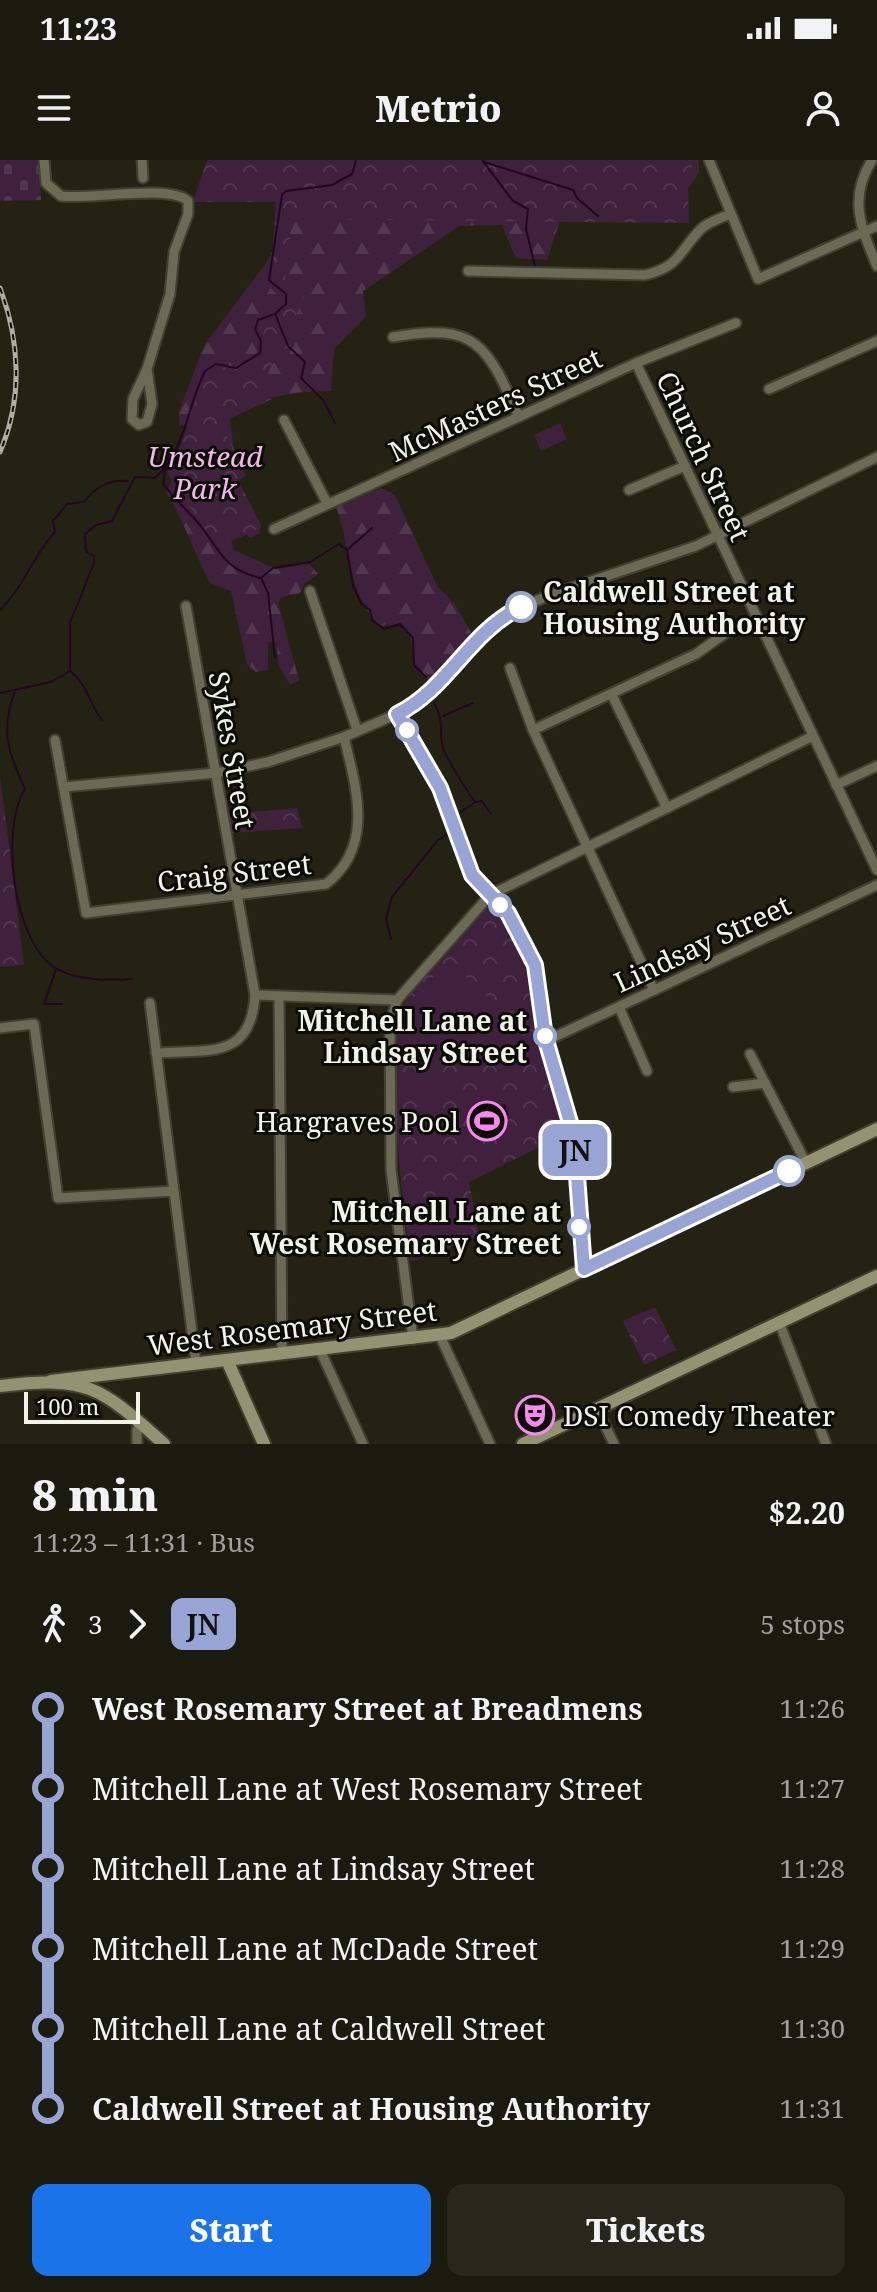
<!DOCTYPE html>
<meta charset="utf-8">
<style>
body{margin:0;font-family:"Noto Serif",serif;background:#28271c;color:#f1f3f6;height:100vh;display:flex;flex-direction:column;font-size:30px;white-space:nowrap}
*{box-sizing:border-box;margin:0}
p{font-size:26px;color:#a0a19e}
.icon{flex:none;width:44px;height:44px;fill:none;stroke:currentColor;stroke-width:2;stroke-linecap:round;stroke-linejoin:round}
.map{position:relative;height:1284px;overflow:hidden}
.panel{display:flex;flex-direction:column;background:#1b1a0e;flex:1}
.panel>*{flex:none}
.badge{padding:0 16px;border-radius:12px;font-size:28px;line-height:52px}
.scale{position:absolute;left:24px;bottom:20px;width:116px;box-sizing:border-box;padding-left:8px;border:4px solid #f3f4e9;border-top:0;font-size:22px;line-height:28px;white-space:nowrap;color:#f3f4e9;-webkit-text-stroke:6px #0c0c06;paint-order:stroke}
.map>.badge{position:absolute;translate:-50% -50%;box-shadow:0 0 0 4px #fff}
.legs{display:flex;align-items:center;gap:12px;height:88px;padding:0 32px;font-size:26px}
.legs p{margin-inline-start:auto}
.overview{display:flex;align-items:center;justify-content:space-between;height:136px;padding:0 32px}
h1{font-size:44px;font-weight:800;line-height:60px}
.primary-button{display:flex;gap:16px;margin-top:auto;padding:16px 32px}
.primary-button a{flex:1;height:92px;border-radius:16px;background:#1a73e8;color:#fff;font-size:32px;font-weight:800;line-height:92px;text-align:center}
.primary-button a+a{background:#28271c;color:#f1f3f6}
ul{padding:0 32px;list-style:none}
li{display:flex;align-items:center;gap:28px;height:80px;font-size:30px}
li i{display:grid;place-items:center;width:12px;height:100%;margin:0 10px;background:currentColor}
li i::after{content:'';width:20px;height:20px;margin:-10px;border:6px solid;border-radius:50%;background:#1b1a0e}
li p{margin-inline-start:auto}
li:first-child i{background:linear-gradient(#0000 50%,currentColor 0)}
li:last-child i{background:linear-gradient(currentColor 50%,#0000 0)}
.status{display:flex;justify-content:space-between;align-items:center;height:56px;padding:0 40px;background:#1b1a0e;direction:ltr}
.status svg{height:22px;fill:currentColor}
header{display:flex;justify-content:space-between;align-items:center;height:104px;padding:0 32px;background:#1b1a0e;font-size:36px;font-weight:800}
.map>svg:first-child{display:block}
.forest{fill:url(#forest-firs)}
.cemetery{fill:url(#cemetery-stones)}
.park{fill:url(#park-crowns)}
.pitch{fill:#3f213d}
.water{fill:#240523}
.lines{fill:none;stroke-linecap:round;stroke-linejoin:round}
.stream{stroke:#240523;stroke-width:2}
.street-casing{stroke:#414031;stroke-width:13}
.secondary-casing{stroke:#414031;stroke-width:16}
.street{stroke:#6a6a55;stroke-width:9}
.secondary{stroke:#939371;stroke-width:12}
.rail-casing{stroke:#aeaea2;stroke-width:5}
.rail{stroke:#0c0c06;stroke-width:2;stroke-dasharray:6;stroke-linecap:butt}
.line-1-casing{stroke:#fff;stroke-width:18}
.line-1{stroke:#98a4d3;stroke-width:12}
.stop-1-dot{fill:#fff;stroke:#98a4d3;stroke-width:4}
.labels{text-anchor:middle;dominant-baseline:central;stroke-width:6;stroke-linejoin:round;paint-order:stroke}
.street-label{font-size:28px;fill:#f3f4e9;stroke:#0c0c06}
.park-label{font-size:28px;font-style:italic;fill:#f4b7ed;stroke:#0c0c06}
.stop-label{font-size:28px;font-weight:bold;fill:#f3f4e9;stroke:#0c0c06;text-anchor:end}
.poi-label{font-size:28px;fill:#f3f4e9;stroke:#0c0c06;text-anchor:end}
</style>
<div class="status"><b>11:23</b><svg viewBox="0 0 49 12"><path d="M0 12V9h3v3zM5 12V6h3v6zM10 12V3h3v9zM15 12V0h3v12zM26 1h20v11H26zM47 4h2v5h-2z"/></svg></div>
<header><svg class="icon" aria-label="menu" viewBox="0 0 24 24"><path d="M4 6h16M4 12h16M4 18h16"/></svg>Metrio<svg class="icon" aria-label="person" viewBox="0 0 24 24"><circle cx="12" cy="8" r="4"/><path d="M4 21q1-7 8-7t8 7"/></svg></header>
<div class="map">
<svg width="877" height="1284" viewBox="0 0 877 1284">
<defs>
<pattern id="forest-firs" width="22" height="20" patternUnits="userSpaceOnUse" patternTransform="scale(2)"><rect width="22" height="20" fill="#3f213d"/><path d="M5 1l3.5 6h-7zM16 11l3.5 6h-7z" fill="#523750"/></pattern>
<pattern id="cemetery-stones" width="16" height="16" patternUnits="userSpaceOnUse" patternTransform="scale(2)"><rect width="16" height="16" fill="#3f213d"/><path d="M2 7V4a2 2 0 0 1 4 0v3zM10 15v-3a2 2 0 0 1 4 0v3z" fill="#523750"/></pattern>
<pattern id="park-crowns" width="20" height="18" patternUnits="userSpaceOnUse" patternTransform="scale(2)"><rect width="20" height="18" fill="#3f213d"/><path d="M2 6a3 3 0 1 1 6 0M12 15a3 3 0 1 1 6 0" fill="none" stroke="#523750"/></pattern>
</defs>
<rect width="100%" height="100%" fill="#242313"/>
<g class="forest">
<path d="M337 0H699V13L683 35 561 57 547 100 516 98 502 65 459 66 363 131 366 156 334 189 331 231C295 231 260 236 229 256L236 305 234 321 259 364 260 373 250 378 238 367 198 263 179 266V251L205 184 267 102 300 36Z"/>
<path d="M176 313 225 362 234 390 276 409 309 404 318 414 305 423 300 433 281 437 278 443 299 520 290 525 279 505 276 483 268 482V510L256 512 247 504 231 431 210 423C194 392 184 361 166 332Z"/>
<path d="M381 328 395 335 437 426 454 443 471 472 429 521C425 516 419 511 416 505 409 489 416 476 399 464L380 466C346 432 352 387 336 347Z"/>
</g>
<path class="cemetery" d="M0 0H40L41 40 0 41Z"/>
<g class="park">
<path d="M207 0H692V24L688 25 689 63 292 59 285 120 304 137 291 167V186L284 189 262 219 272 239 220 263 246 316 238 320 262 367 217 388 167 312 181 285 206 208 235 207 261 190 264 170 277 159 285 141 270 128 276 42H193Z"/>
<path d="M0 616 24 805 0 807Z"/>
<path d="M297 648 302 668 230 673 227 654Z"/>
<path d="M492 748C534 781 527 832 539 878 547 910 559 941 567 973L469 1022 479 1076 411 1102C404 1053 383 886 403 846 421 810 459 779 486 749Z"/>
<path d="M655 1147 676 1190 644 1205 623 1161Z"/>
</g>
<g class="pitch">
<path d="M560 263 567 279 541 291 534 275Z"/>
<path d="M449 801 512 860C502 872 490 889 474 894 450 903 415 894 397 879L402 850Z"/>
<path d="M422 906H441V935H423Z"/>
<path d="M461 1029 471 1071 414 1085 404 1042Z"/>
</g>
<path class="water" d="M505 944 509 955 481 968 475 950Z"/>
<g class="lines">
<g class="stream">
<path d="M482 0 513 41 528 49 526 69 535 106"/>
<path d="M484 2 573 30 577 38 598 56"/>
<path d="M276 156 288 186 305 202 301 218 323 240 335 263"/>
<path d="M166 305 163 324C173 336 182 346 193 357 218 383 219 409 261 418L273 408 310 402 339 384 347 390 353 426 361 443 370 450 372 460 384 469 400 464 413 478 414 505 426 517"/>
<path d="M347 390 372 368"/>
<path d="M261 418 268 433 275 498"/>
<path d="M0 450C24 427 32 397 55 372L53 361 67 344 84 342C95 327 110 319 128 321"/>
<path d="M70 511C89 526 88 542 102 560"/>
<path d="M15 531C0 571 8 592 25 629 0 668 12 786 59 810 82 821 107 820 132 819"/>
<path d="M0 533 51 522 70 511V463L94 403V396L86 391 85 374 96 365 112 361 135 317 155 318C186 290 187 246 205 211L216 204 236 208 260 193 261 181 255 169 258 160 275 154 286 144V134L269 120 282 35 286 31 332 25 352 14 356 0"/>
<path d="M434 543C446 562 437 578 445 593 454 609 463 626 475 642L482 641 491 654"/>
<path d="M443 556 473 543"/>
<path d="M458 654 474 643"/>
<path d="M391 779 386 759 392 737 438 680 448 674"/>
<path d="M56 809 44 844H62"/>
</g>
<defs>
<g id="street">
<path d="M44 0 46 23 61 36C90 40 168 24 188 41V54L174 92 170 134 147 209 133 239 132 259 139 265 147 262 152 244 147 209"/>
<path d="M142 0 143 18"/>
<path d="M709 0 758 119 877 66"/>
<path d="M872 0C848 38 861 68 877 106"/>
<path d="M468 111 645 115C680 107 679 91 701 69 708 62 721 58 730 54"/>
<path d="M393 177C477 162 487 185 519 257"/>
<path d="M636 203 877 710"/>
<path d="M769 229 877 181"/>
<path d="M284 260 327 343"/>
<path d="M629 330 685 306"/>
<path d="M274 369 636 203 736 163"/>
<path d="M310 431 357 570"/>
<path d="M510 508 533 570 654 830"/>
<path d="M612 535 667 648"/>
<path d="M397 554 440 628 472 715 508 753 535 805 545 877 574 976 584 1109"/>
<path d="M533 570 696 494 727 472 757 458"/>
<path d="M55 580 86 753 326 724C375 686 356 628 344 577"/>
<path d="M836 625 877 606"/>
<path d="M64 627 216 613 268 602 344 577 397 554 425 537 482 473 508 453 550 435 696 386 877 297"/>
<path d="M255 835 397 840"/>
<path d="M279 836 282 1194"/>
<path d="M150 843 196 1203"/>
<path d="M619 847 647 911"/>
<path d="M0 868 34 864 58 1038 174 1031"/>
<path d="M546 881 877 725"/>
<path d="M156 893C208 889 251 901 255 835L186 446"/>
<path d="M750 894 806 1003"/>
<path d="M733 927 765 923"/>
<path d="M779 1162 826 1284"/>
<path d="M440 1176 490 1284"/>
<path d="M413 1179 391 1010 390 865 397 840 490 735 813 576"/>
<path d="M320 1190 363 1284"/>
<path d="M597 1249 614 1284"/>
<path d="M137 1284V1270L142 1264"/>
</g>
<g id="secondary">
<path d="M227 1200 264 1284"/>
<path d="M51 1221 451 1173 877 969"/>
<path d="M0 1226C89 1216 99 1226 164 1284"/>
<path d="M523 1284 877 1116"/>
</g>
</defs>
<use href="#street" class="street-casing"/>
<use href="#secondary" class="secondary-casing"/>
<use href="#street" class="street"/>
<use href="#secondary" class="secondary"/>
<defs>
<path id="rail" d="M0 128C20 181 23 239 0 292"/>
</defs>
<use href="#rail" class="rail-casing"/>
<use href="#rail" class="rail"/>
</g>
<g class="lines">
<defs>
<path id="line-1" d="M521 447C469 472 448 529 397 554L440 628 472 715 508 753 535 805 545 877 574 976 584 1109 789 1011"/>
</defs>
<use href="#line-1" class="line-1-casing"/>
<use href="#line-1" class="line-1"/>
</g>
<defs>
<symbol id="stadium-ring" viewBox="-11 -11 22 22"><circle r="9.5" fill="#0c0c06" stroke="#f688ed" stroke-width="1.5"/><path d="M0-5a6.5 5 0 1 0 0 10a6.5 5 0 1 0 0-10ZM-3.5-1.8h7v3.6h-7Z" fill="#f688ed"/></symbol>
<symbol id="theatre-ring" viewBox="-11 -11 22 22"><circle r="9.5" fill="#0c0c06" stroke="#f688ed" stroke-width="1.5"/><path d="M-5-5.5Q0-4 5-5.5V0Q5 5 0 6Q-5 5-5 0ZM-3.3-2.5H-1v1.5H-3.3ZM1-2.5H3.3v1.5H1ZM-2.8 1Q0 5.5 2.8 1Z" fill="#f688ed"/></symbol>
</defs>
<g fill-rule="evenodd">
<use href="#stadium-ring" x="465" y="939" width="44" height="44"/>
<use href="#theatre-ring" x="513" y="1233" width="44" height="44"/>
</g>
<g class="stop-1-dot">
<circle cx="521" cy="447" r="14"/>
<circle cx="407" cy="570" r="10"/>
<circle cx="500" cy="745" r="10"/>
<circle cx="545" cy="876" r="10"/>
<circle cx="789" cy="1011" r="14"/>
<circle cx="579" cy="1067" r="10"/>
</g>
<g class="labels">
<g class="street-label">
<text transform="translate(495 244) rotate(-25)">McMasters Street</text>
<text transform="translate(704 296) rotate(65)">Church Street</text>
<text transform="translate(233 590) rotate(80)">Sykes Street</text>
<text transform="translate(234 712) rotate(-7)">Craig Street</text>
<text transform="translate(702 783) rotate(-25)">Lindsay Street</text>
<text transform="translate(292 1167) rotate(-7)">West Rosemary Street</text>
</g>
<g class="park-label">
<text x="205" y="296">Umstead<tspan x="205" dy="32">Park</tspan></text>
</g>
<g class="stop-label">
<text x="543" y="431" text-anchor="start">Caldwell Street at<tspan x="543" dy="32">Housing Authority</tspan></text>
<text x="527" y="860">Mitchell Lane at<tspan x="527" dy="32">Lindsay Street</tspan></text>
<text x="561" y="1051">Mitchell Lane at<tspan x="561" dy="32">West Rosemary Street</tspan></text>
</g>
<g class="poi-label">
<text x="459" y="961">Hargraves Pool</text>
<text x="563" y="1255" text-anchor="start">DSI Comedy Theater</text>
</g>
</g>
</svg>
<div class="scale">100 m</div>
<b class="badge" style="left:575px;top:990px;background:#98a4d3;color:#111">JN</b>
</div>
<section class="panel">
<div class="overview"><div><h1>8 min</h1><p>11:23 – 11:31 · Bus</p></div><b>$2.20</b></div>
<div class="legs"><svg class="icon" aria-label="walk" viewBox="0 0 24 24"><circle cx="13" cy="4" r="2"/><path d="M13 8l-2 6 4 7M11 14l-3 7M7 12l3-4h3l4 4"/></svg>3<svg class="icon" aria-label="forward" viewBox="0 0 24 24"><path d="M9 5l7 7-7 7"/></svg><b class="badge" style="background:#98a4d3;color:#111">JN</b><p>5 stops</p></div>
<ul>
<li><i style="color:#98a4d3"></i><b>West Rosemary Street at Breadmens</b><p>11:26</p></li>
<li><i style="color:#98a4d3"></i><span>Mitchell Lane at West Rosemary Street</span><p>11:27</p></li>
<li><i style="color:#98a4d3"></i><span>Mitchell Lane at Lindsay Street</span><p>11:28</p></li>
<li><i style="color:#98a4d3"></i><span>Mitchell Lane at McDade Street</span><p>11:29</p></li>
<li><i style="color:#98a4d3"></i><span>Mitchell Lane at Caldwell Street</span><p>11:30</p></li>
<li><i style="color:#98a4d3"></i><b>Caldwell Street at Housing Authority</b><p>11:31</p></li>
</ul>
<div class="primary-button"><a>Start</a><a>Tickets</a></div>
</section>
